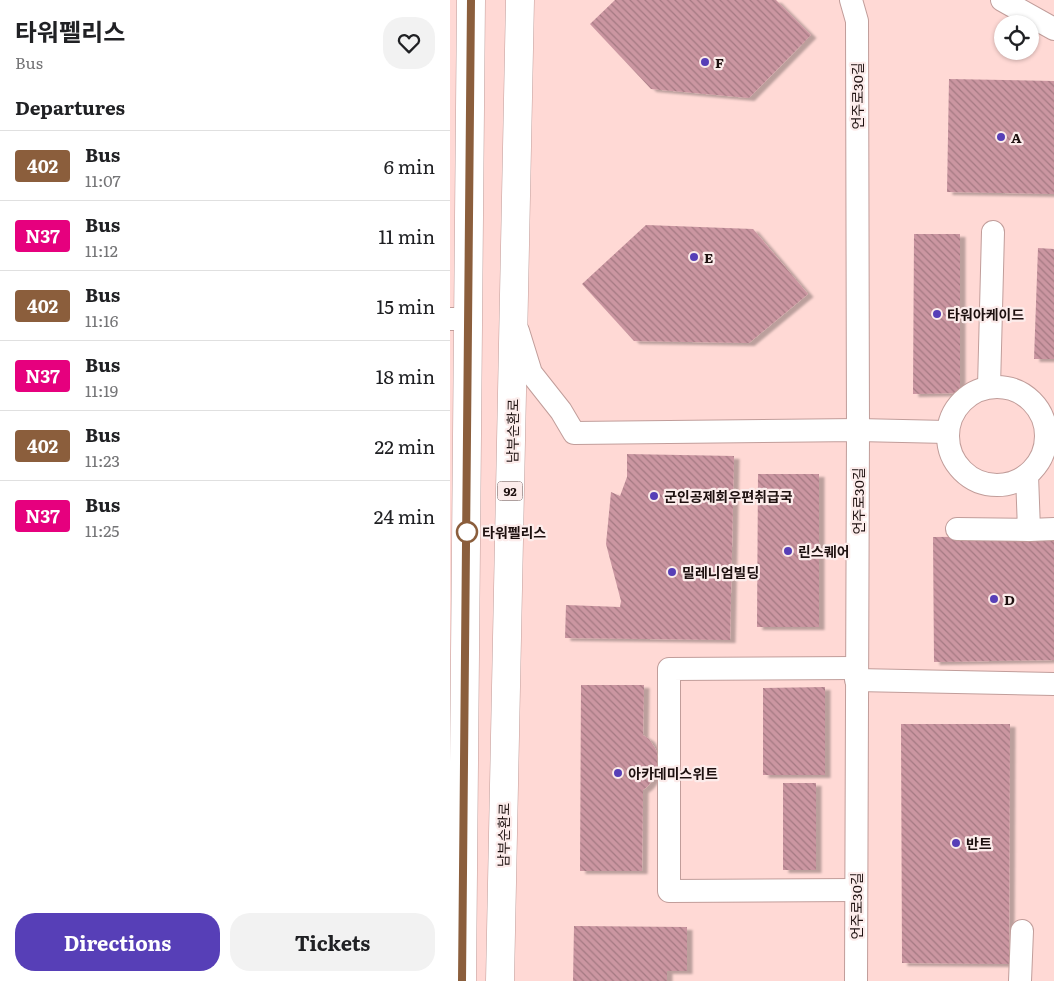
<!DOCTYPE html>
<meta charset="utf-8">
<style>
body{margin:0;font-family:Literata,"Noto Sans KR",serif;background:#f2f2f2;color:#202124;height:100vh;display:flex;flex-direction:column;font-size:19px;white-space:nowrap}
*{box-sizing:border-box;margin:0}
p{font-size:16px;color:#757577}
.icon{flex:none;width:28px;height:28px;fill:none;stroke:currentColor;stroke-width:2;stroke-linecap:round;stroke-linejoin:round}
.map{position:relative;flex:1;overflow:hidden}
.panel{display:flex;flex-direction:column;background:#fff;width:450px}
.panel>*{flex:none}
.badge{padding:0 10px;border-radius:4px;font-size:18px;line-height:32px}
.tools{position:absolute;left:544px;top:15px;display:grid;gap:10px}
.tools a{display:grid;place-items:center;width:45px;height:45px;border-radius:50%;background:#fff;box-shadow:0 1px 4px #0004;font-size:25px}
.map>.badge{position:absolute;translate:-50% -50%;box-shadow:0 0 0 2px #fff}
h2{padding:0 15px;font-size:19px;line-height:45px}
.round{display:grid;place-items:center;flex:none;width:52px;height:52px;border-radius:20px;background:#f2f2f2}
.head{display:flex;align-items:center;justify-content:space-between;height:85px;padding:0 15px}
h1{font-size:24px;font-weight:700;line-height:38px}
.primary-button{display:flex;gap:10px;margin-top:auto;padding:10px 15px}
.primary-button a{flex:1;height:58px;border-radius:20px;background:#573fb7;color:#fff;font-size:20px;font-weight:700;line-height:58px;text-align:center}
.primary-button a+a{background:#f2f2f2;color:#202124}
ul{padding:0;list-style:none}
li{display:flex;align-items:center;gap:15px;height:70px;padding:0 15px;border-top:1px solid #e0e0e0}
li div{flex:1}
li b{display:block;font-size:19px}
li em{font-style:normal}
li .badge{min-width:55px;font-weight:700;text-align:center}
main{display:flex;flex:1;min-height:0}
.map>svg:first-child{display:block}
.building{fill:url(#building-back-hatch);filter:url(#shadow)}
.lines{fill:none;stroke-linecap:round;stroke-linejoin:round}
.minor-casing{stroke:#c19d9a;stroke-width:24}
.major-casing{stroke:#c19d9a;stroke-width:29}
.minor{stroke:#fff;stroke-width:22}
.major{stroke:#fff;stroke-width:28}
.line-casing{stroke:#fff;stroke-width:11}
.line{stroke:#8b5e3c;stroke-width:8}
.poi-dot{fill:#573fb7;stroke:#fceceb;stroke-width:2}
.stop-dot{fill:#fff;stroke:#8b5e3c;stroke-width:2.5}
.labels{text-anchor:middle;dominant-baseline:central;stroke-width:4.5;stroke-linejoin:round;paint-order:stroke}
.shield{fill:#fceceb;stroke:#605251;stroke-width:1}
.shield-label{font-size:12px;font-weight:bold;fill:#1d100f}
.poi-label{font-size:14px;font-weight:bold;fill:#1d100f;stroke:#fceceb;text-anchor:start}
.street-label{font-size:14px;fill:#1d100f;stroke:#fceceb}
.stop-label{font-size:14px;font-weight:bold;fill:#1d100f;stroke:#fceceb;text-anchor:start}
</style>
<main>
<section class="panel">
<div class="head"><div><h1>타워펠리스</h1><p>Bus</p></div><a class="round"><svg class="icon" aria-label="heart" viewBox="0 0 24 24"><path d="M12 20l-8-8c-3-5 5-10 8-4 3-6 11-1 8 4z"/></svg></a></div>
<h2>Departures</h2>
<ul>
<li><span class="badge" style="background:#8b5e3c;color:#fff">402</span><div><b>Bus</b><p>11:07</p></div><em>6 min</em></li>
<li><span class="badge" style="background:#e6007e;color:#fff">N37</span><div><b>Bus</b><p>11:12</p></div><em>11 min</em></li>
<li><span class="badge" style="background:#8b5e3c;color:#fff">402</span><div><b>Bus</b><p>11:16</p></div><em>15 min</em></li>
<li><span class="badge" style="background:#e6007e;color:#fff">N37</span><div><b>Bus</b><p>11:19</p></div><em>18 min</em></li>
<li><span class="badge" style="background:#8b5e3c;color:#fff">402</span><div><b>Bus</b><p>11:23</p></div><em>22 min</em></li>
<li><span class="badge" style="background:#e6007e;color:#fff">N37</span><div><b>Bus</b><p>11:25</p></div><em>24 min</em></li>
</ul>
<div class="primary-button"><a>Directions</a><a>Tickets</a></div>
</section>
<div class="map">
<svg width="604" height="981" viewBox="0 0 604 981">
<defs>
<pattern id="building-back-hatch" width="6" height="6" patternUnits="userSpaceOnUse" patternTransform="scale(1.25)"><rect width="6" height="6" fill="#cb96a1"/><path d="M-1 5l2 2M0 0l6 6M5-1l2 2" fill="none" stroke="#a47982"/></pattern>
<filter id="shadow"><feDropShadow dx="5.5" dy="3" stdDeviation="1" flood-color="#0004"/></filter>
</defs>
<rect width="100%" height="100%" fill="#ffd9d5"/>
<g class="building">
<path d="M165 0H326L361 35 299 98 201 89 140 24Z"/>
<path d="M499 79 604 81V194L497 192Z"/>
<path d="M196 225 303 229 358 294 299 343 184 341 132 284Z"/>
<path d="M464 234H510V393L463 394Z"/>
<path d="M588 248 604 249V359H584Z"/>
<path d="M177 454 284 456 280 640 115 638 116 605 170 607 171 601 156 544 161 492 170 496 177 477Z"/>
<path d="M308 474H369V627H307Z"/>
<path d="M604 536V660L484 662 483 537Z"/>
<path d="M131 685H194L193 735 199 739 205 748 209 757 208 768 204 778 198 786 193 790 192 871H130Z"/>
<path d="M375 687V775H313V688Z"/>
<path d="M451 724H560L559 964 452 963Z"/>
<rect x="333" y="783" width="33" height="87"/>
<path d="M124 926 237 927V971H217V981H123Z"/>
</g>
<g class="lines">
<defs>
<g id="minor">
<path d="M401 0 407 21 408 430 406 981"/>
<path d="M552 0 604 29"/>
<path d="M0 319H19"/>
<path d="M68 331 81 373 111 411 124 433 408 430 497 432"/>
<circle cx="547" cy="436" r="49"/>
<path d="M539 387 543 232"/>
<path d="M507 529 579 530 577 475"/>
<path d="M579 530 604 529"/>
<path d="M406 680 604 684"/>
<path d="M406 890 219 891V669L407 668"/>
<path d="M570 981 572 931"/>
</g>
<g id="major">
<path d="M12 981 21 0"/>
<path d="M50 981 70 0"/>
</g>
</defs>
<use href="#minor" class="minor-casing"/>
<use href="#major" class="major-casing"/>
<use href="#minor" class="minor"/>
<use href="#major" class="major"/>
</g>
<g class="lines">
<defs>
<path id="line" d="M12 981 21 0"/>
</defs>
<use href="#line" class="line-casing"/>
<use href="#line" class="line"/>
</g>
<g class="poi-dot">
<circle cx="255" cy="62" r="5"/>
<circle cx="551" cy="137" r="5"/>
<circle cx="244" cy="257" r="5"/>
<circle cx="487" cy="314" r="5"/>
<circle cx="204" cy="496" r="5"/>
<circle cx="338" cy="551" r="5"/>
<circle cx="222" cy="572" r="5"/>
<circle cx="544" cy="599" r="5"/>
<circle cx="168" cy="773" r="5"/>
<circle cx="506" cy="843" r="5"/>
</g>
<circle class="stop-dot" cx="17" cy="532" r="10"/>
<g class="labels">
<rect class="shield" x="47.5" y="481.5" width="25" height="19" rx="4"/>
<g class="shield-label">
<text x="60" y="491">92</text>
</g>
<g class="poi-label">
<text x="265" y="62">F</text>
<text x="561" y="137">A</text>
<text x="254" y="257">E</text>
<text x="497" y="314">타워아케이드</text>
<text x="214" y="496">군인공제회우편취급국</text>
<text x="348" y="551">린스퀘어</text>
<text x="232" y="572">밀레니엄빌딩</text>
<text x="554" y="599">D</text>
<text x="178" y="773">아카데미스위트</text>
<text x="516" y="843">반트</text>
</g>
<g class="street-label">
<text transform="translate(407 96) rotate(-90)">언주로30길</text>
<text transform="translate(62 431) rotate(-89)">남부순환로</text>
<text transform="translate(408 501) rotate(-90)">언주로30길</text>
<text transform="translate(53 835) rotate(-89)">남부순환로</text>
<text transform="translate(406 906) rotate(-90)">언주로30길</text>
</g>
<g class="stop-label">
<text x="32" y="532">타워펠리스</text>
</g>
</g>
</svg>
<div class="tools">
<a><svg class="icon" aria-label="locate" viewBox="0 0 24 24"><circle cx="12" cy="12" r="6"/><path d="M12 2v4M12 18v4M2 12h4M18 12h4"/></svg></a>
</div>
</div>
</main>
